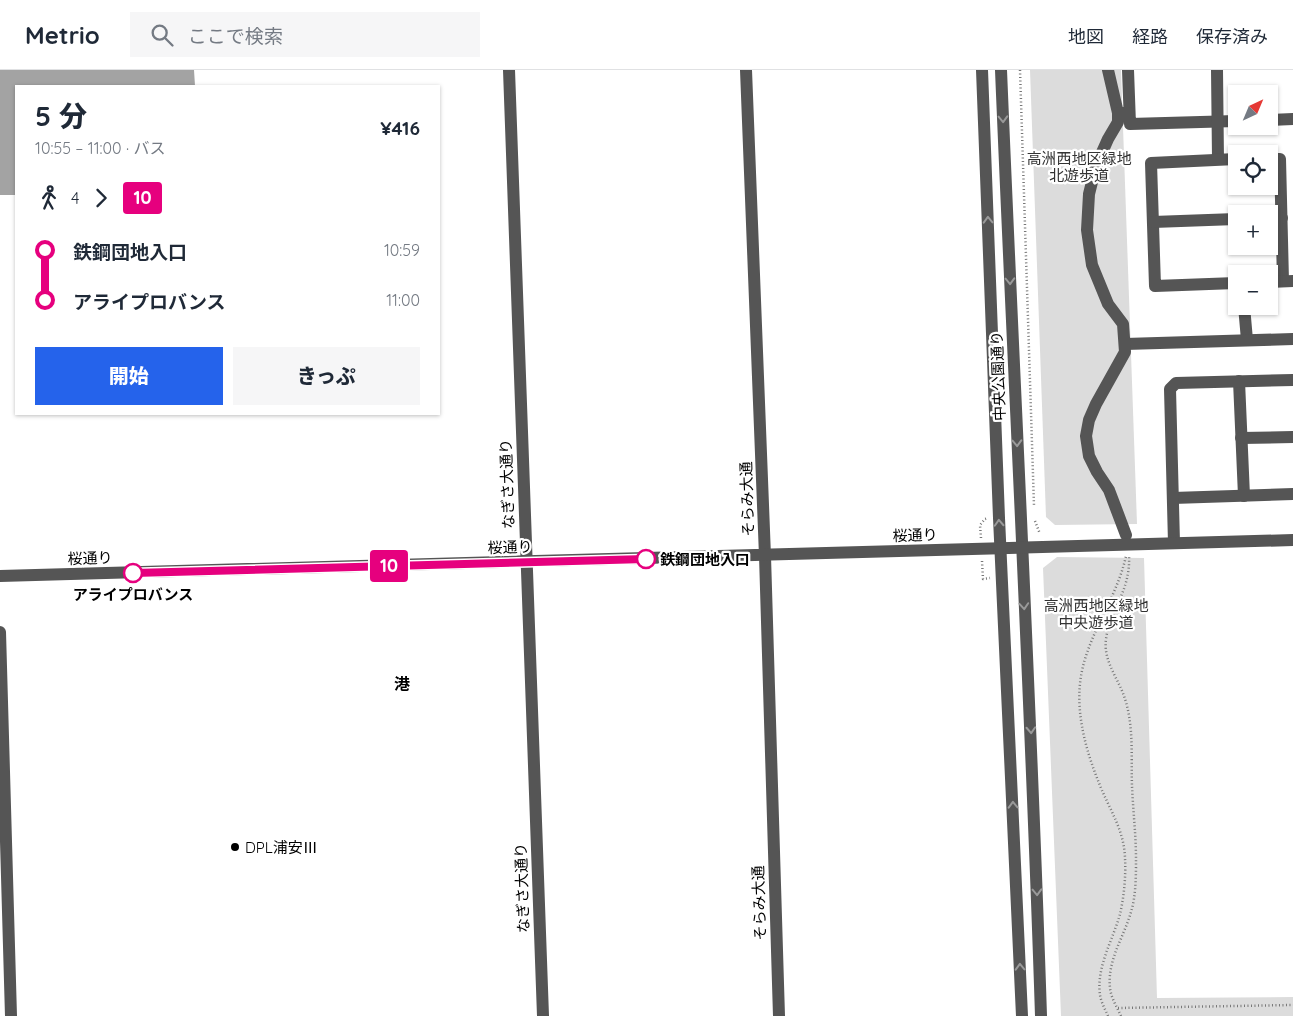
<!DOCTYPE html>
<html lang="ja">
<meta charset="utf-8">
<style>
body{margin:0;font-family:Quicksand,"Noto Sans JP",sans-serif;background:#f6f6f7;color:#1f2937;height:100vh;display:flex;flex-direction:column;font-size:19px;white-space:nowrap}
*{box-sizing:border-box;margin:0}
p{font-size:16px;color:#747a83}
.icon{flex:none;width:28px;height:28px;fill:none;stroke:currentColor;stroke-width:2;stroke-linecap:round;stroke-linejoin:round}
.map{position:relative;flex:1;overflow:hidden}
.sheet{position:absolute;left:15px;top:15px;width:425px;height:330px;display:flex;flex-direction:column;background:#fff;border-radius:0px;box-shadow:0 1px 4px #0004}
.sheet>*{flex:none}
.badge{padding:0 10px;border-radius:4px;font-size:18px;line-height:32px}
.needle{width:32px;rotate:44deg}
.controls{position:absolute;left:1228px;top:15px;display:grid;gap:10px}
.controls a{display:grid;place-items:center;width:50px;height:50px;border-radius:0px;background:#fff;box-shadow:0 1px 4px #0004;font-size:25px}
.map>.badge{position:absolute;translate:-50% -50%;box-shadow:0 0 0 2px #fff}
.legs{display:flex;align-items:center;gap:8px;height:55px;padding:0 20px;font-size:16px}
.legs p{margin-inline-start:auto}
.summary{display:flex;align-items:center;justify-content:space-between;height:85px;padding:0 20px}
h1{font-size:28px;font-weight:800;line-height:38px}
.cta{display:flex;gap:10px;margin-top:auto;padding:10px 20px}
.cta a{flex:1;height:58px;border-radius:0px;background:#2563eb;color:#fff;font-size:20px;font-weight:800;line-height:58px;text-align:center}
.cta a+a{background:#f6f6f7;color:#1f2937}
ul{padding:0 20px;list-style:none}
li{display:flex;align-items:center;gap:18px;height:50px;font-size:19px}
li i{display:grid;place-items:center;width:8px;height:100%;margin:0 6px;background:currentColor}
li i::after{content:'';width:12px;height:12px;margin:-6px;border:4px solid;border-radius:50%;background:#fff}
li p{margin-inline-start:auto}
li:first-child i{background:linear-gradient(#0000 50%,currentColor 0)}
li:last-child i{background:linear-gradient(currentColor 50%,#0000 0)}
header{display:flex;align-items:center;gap:30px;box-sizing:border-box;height:70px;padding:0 25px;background:#fff;border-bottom:1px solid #e0e1e3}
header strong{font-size:24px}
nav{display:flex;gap:28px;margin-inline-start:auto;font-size:18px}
.search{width:350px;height:45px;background:#f6f6f7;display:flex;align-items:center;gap:12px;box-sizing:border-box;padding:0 18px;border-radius:0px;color:#747a83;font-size:19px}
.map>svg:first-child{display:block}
.green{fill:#dcdcdc}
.water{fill:#a3a3a3}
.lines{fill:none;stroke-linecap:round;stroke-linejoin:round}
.path{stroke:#777;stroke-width:2.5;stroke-dasharray:1 2.5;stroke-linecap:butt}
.minor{stroke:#555;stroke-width:12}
.oneway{stroke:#999}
.line-1-casing{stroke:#fff;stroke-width:11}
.line-1{stroke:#e6007e;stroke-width:8}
.stop-1-dot{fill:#fff;stroke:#e6007e;stroke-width:2.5}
.poi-dot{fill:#000;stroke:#fff;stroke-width:2}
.labels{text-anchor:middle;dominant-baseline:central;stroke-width:4.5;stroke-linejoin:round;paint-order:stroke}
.park-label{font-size:15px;fill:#333;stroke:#fff}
.street-label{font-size:15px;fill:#000;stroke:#fff}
.stop-label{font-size:15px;font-weight:bold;fill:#000;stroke:#fff;text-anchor:start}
.poi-label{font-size:15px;fill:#000;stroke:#fff;text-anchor:start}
.neighbourhood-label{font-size:16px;font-weight:bold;fill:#000;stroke:#fff}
</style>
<header>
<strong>Metrio</strong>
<div class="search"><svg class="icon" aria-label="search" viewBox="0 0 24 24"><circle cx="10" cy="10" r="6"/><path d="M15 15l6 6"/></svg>ここで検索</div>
<nav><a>地図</a><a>経路</a><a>保存済み</a></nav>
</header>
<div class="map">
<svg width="1293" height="946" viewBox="0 0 1293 946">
<rect width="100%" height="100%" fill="#fff"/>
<g class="green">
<path d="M1030 0H1121L1137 454 1055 455 1046 447Z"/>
<path d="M1057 487 1144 488 1157 928 1293 927V946H1061L1043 498Z"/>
</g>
<path class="water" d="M0 0H194L195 16H16V125H0Z"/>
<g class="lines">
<g class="path">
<path d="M1020 0 1034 436"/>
<path d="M1035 451 1040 464"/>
<path d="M981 468 980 455 985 449 988 448"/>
<path d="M982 491 983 509 990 508"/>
<path d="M1118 938 1293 935"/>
<path d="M1108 946C1105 939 1101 932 1100 925 1096 897 1113 870 1120 844 1124 827 1126 806 1125 788 1124 759 1109 739 1099 713 1086 681 1075 642 1081 606 1088 564 1117 528 1126 486"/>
<path d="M1121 946C1117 937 1111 928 1110 918 1107 890 1124 867 1131 842 1136 826 1136 805 1136 789 1136 765 1133 740 1132 716 1131 688 1134 657 1125 629 1119 609 1103 592 1106 569 1110 539 1131 521 1129 485"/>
</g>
<g class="minor">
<path d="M509 0 543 946"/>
<path d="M746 0 765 486 779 946"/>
<path d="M982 0 999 448 1022 946"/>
<path d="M1001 0C1014 315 1031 631 1041 946"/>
<path d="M1108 0 1118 43"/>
<path d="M1128 0 1130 54 1236 51"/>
<path d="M1217 0 1218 89"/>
<path d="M1269 50 1293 49"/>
<path d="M1236 89 1151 93 1155 216 1236 213"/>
<path d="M1269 89H1280L1283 211"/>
<path d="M1269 148H1282"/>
<path d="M1153 152 1236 149"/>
<path d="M1269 212 1293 211"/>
<path d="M1244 236 1247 270"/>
<path d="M1125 274 1293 269"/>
<path d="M1239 311 1244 426"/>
<path d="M1241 368 1293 367"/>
<path d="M1173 428 1293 424"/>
<path d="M1126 465 1109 420 1097 402 1089 386 1086 366 1089 350 1096 334 1125 282 1123 254 1108 234 1092 195 1087 160 1089 124 1096 96 1108 69 1118 52V43H1129"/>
<path d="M1174 473 1170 319 1176 313 1293 310"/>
<path d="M0 506 1293 470"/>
<path d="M0 562 11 946"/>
</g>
</g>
<defs><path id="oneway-chevron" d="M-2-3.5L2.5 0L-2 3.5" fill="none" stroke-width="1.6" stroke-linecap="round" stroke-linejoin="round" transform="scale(1.25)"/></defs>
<g class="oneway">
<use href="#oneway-chevron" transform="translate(1003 49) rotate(88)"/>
<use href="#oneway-chevron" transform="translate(988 150) rotate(-92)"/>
<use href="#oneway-chevron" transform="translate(1010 211) rotate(88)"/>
<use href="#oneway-chevron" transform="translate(1017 373) rotate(88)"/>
<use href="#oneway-chevron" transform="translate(999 453) rotate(-93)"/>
<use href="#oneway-chevron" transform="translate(1024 536) rotate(86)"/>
<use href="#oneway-chevron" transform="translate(1031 660) rotate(87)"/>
<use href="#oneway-chevron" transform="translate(1013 735) rotate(-92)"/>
<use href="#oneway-chevron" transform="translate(1037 822) rotate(88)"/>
<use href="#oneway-chevron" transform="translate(1020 897) rotate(-92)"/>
</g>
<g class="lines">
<defs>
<path id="line-1" d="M133 503 646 489"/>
</defs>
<use href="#line-1" class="line-1-casing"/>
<use href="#line-1" class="line-1"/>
</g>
<g class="stop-1-dot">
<circle cx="646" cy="489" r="9"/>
<circle cx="133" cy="503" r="9"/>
</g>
<circle class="poi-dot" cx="235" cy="777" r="5"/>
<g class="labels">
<g class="park-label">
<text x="1079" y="88">高洲西地区緑地<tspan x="1079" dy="17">北遊歩道</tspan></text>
<text x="1096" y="535">高洲西地区緑地<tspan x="1096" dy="17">中央遊歩道</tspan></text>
</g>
<g class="street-label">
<text transform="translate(998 306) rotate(-92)">中央公園通り</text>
<text transform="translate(507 414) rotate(-92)">なぎさ大通り</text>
<text transform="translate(747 429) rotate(-92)">そらみ大通</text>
<text transform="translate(915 465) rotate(-2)">桜通り</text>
<text transform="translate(510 477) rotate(-2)">桜通り</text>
<text transform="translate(90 488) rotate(-2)">桜通り</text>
<text transform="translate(522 818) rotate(-92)">なぎさ大通り</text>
<text transform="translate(759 833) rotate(-92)">そらみ大通</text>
</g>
<g class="stop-label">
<text x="660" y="489">鉄鋼団地入口</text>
<text x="133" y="524" text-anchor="middle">アライプロバンス</text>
</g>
<g class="poi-label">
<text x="245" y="777">DPL浦安Ⅲ</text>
</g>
<g class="neighbourhood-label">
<text x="402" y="614">港</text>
</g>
</g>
</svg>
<div class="controls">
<a><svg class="needle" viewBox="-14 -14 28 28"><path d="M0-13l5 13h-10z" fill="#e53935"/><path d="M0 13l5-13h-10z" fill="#747a83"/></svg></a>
<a><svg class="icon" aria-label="locate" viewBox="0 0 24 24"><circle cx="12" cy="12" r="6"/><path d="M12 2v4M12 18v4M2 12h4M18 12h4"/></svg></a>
<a>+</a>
<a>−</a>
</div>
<b class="badge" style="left:389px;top:496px;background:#e6007e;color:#fff">10</b>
<section class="sheet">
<div class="summary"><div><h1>5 分</h1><p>10:55 – 11:00 · バス</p></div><b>¥416</b></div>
<div class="legs"><svg class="icon" aria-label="walk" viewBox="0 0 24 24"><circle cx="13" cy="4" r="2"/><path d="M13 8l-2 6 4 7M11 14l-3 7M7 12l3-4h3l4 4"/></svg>4<svg class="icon" aria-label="forward" viewBox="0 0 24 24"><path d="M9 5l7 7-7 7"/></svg><b class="badge" style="background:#e6007e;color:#fff">10</b></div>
<ul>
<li><i style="color:#e6007e"></i><b>鉄鋼団地入口</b><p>10:59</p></li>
<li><i style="color:#e6007e"></i><b>アライプロバンス</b><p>11:00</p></li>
</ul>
<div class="cta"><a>開始</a><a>きっぷ</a></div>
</section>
</div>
